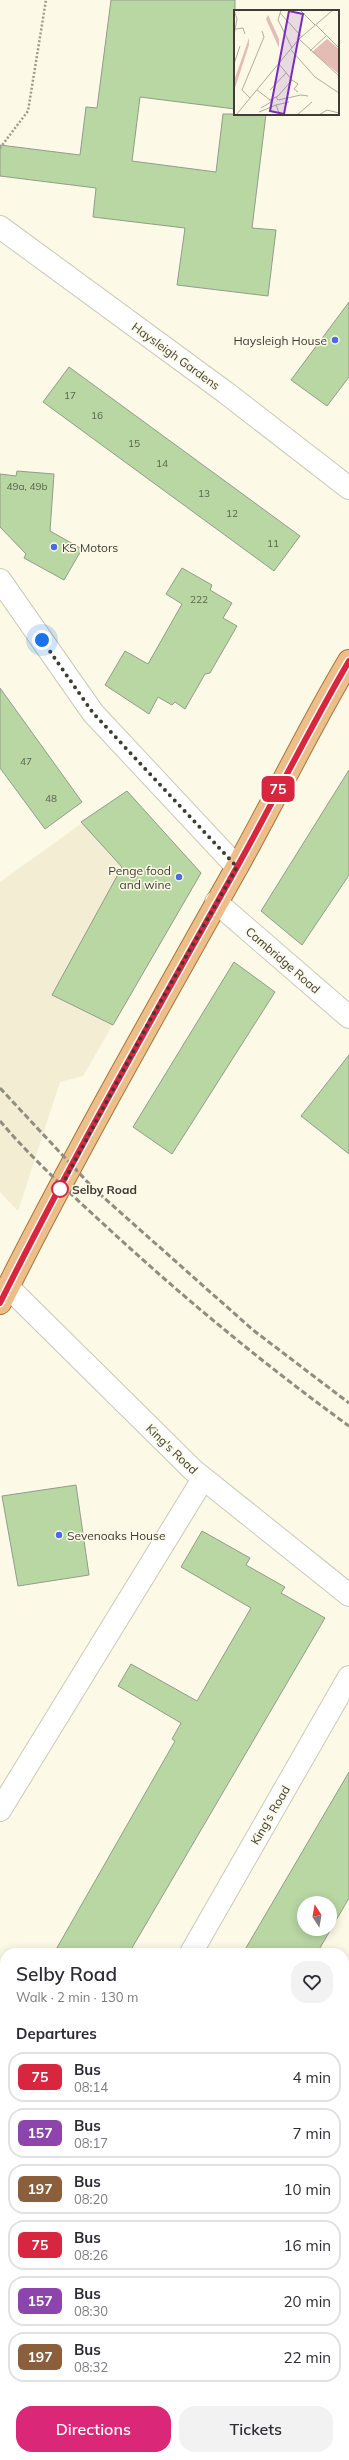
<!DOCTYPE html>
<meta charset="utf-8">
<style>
body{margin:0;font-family:Mulish,sans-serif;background:#f2f2f3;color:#2b2b33;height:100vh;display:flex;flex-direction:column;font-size:15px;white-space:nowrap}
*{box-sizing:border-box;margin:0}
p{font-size:13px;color:#7c7c81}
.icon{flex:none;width:22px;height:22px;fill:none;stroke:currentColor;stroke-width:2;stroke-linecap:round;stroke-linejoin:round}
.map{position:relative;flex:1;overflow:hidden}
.details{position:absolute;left:0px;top:1948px;width:349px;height:512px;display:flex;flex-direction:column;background:#fff;border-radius:16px 16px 0 0;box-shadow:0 2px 10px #0003}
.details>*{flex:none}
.badge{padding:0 8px;border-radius:6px;font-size:14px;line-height:26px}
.needle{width:26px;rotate:349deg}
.tools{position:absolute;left:297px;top:1896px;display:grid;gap:8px}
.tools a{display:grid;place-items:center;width:40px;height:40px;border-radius:50%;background:#fff;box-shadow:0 2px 10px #0003;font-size:20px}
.you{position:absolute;width:20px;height:20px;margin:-10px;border:3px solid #fff;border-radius:50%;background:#1a73e8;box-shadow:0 0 0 6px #1a73e833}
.map>.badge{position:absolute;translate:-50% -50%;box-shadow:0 0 0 2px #fff}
h2{padding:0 16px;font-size:15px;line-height:36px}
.round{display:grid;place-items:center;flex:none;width:42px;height:42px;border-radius:16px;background:#f2f2f3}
.summary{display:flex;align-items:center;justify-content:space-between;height:68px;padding:0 16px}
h1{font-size:19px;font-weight:600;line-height:30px}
.action{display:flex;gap:8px;margin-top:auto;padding:8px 16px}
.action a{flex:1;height:46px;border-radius:16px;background:#db2777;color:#fff;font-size:16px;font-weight:600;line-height:46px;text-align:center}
.action a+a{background:#f2f2f3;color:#2b2b33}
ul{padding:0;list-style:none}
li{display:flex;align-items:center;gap:12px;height:50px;margin:0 8px 6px;padding:0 8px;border:2px solid #e1e1e2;border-radius:16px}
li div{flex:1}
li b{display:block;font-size:15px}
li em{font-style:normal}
li .badge{min-width:44px;font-weight:700;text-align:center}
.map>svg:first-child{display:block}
.built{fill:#f2edd3}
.building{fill:#b8d7a3;stroke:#929c8c;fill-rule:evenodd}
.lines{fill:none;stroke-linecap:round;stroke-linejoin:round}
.minor-casing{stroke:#ccc9b7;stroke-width:24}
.major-casing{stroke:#a7753a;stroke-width:24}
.path{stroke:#9c9a8d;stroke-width:2.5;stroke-dasharray:2 2;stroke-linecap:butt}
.minor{stroke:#fff;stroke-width:22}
.major{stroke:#ecbe8a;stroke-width:22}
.rail{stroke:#908d81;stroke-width:3;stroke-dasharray:6 3;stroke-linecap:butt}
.line-casing{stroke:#fff;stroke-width:9}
.line{stroke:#d7263d;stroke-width:6}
.walk{stroke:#3e3c35;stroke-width:4;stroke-dasharray:0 7.2}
.poi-dot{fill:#4b6ce0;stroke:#fcf9e6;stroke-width:1.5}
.stop-dot{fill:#fff;stroke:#d7263d;stroke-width:2}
.labels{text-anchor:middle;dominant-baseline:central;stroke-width:3;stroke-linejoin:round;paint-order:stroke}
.number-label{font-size:10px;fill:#5c6350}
.poi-label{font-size:12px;fill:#3e3c35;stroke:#fcf9e6;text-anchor:end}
.street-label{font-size:12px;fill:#3e3c35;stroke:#fcf9e6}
.stop-label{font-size:12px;font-weight:bold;fill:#3e3c35;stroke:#fcf9e6;text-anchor:start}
.inset-road{fill:none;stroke:#b0ad9f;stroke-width:1}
.view{fill:#7b2cbf;fill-opacity:0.15;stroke:#7b2cbf;stroke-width:2}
.inset-edge{fill:none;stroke:#3e3c35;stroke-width:2}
</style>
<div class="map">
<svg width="349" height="2460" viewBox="0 0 349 2460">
<rect width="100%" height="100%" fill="#fcf9e6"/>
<path class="built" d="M127 791 201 873 83 1076 60 1082 18 1211 0 1192V882Z"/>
<g class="building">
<path d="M111 0H235V109L140 97 132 161 216 172 223 114H266L252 228 276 230 268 296 177 285 185 228 93 217 96 188 0 176V145L80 155 86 107 97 108Z"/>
<path d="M349 302V377L327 406 291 380Z"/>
<path d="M69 367 300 536 274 571 43 402Z"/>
<path d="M17 471 54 474 50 531 82 549 64 580 24 558 26 554 0 527V474L16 476Z"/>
<path d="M182 568 212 585 210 590 232 603 223 618 237 626 210 673 205 674 185 709 175 702 172 705 158 697 149 714 105 685 125 651 148 664 182 604 166 594Z"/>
<path d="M0 688 82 802 45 829 0 768Z"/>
<path d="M349 770V875L302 945 261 911Z"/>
<path d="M127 791 201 873 113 1025 52 995 122 867 81 822Z"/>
<path d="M234 962 275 992 172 1154 133 1127Z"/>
<path d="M349 1055V1154L301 1116Z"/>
<path d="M76 1485 89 1575 18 1586 2 1496Z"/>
<path d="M202 1531 250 1558 246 1565 285 1587 281 1593 325 1618 129 1953H54L175 1741 172 1739 181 1723 118 1686 131 1664 197 1701 251 1608 181 1567Z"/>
<path d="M349 1772V1898L317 1953H243ZM304 1903H330V1929H304Z"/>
</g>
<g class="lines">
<defs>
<g id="minor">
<path d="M0 227 225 392 349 488"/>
<path d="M0 580 93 713 237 867"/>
<path d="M216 902 349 1017"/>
<path d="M8 1287 193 1470 349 1595"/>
<path d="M0 1810 203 1479"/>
<path d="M191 1953 349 1677"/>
<path d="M344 2064 349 2062"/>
<path d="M0 2157 5 2153"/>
<path d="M344 2184 349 2183"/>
<path d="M0 2361 5 2358"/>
<path d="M232 2455 234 2460"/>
<path d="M345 2460 349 2458"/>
</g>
<path id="major" d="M0 1303C74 1155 156 1011 237 867 275 799 309 728 349 661"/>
</defs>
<use href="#minor" class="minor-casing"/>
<use href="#major" class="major-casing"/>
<path class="path" d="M0 148 28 111 46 0"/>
<use href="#minor" class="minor"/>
<use href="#major" class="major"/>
<g class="rail">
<path d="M0 1088 94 1189 253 1330 349 1403"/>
<path d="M0 1121C33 1160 72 1195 110 1230 186 1300 265 1365 349 1426"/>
</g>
</g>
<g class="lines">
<defs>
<path id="line" d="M0 1303C74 1155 156 1012 237 867 275 799 309 729 349 661"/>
</defs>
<use href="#line" class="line-casing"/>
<use href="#line" class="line"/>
<path class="walk" d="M42 640 93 713 237 867 149 1022 60 1189"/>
</g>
<g class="poi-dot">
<circle cx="335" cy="340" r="4"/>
<circle cx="54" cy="547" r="4"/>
<circle cx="179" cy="877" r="4"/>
<circle cx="59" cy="1535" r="4"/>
</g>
<circle class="stop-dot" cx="60" cy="1189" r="8"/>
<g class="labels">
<g class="number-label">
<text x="70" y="395">17</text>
<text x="97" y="415">16</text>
<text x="134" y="443">15</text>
<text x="162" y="463">14</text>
<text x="27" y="486">49a, 49b</text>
<text x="204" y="493">13</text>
<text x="232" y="513">12</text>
<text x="273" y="543">11</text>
<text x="199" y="599">222</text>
<text x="26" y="761">47</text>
<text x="51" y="798">48</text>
</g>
<g class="poi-label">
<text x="327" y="340">Haysleigh House</text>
<text x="62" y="547" text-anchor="start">KS Motors</text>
<text x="171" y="870">Penge food<tspan x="171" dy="14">and wine</tspan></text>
<text x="67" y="1535" text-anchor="start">Sevenoaks House</text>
</g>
<g class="street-label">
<text transform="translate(176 356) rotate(36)">Haysleigh Gardens</text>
<text transform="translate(283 960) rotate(41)">Cambridge Road</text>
<text transform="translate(172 1449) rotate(44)">King's Road</text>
<text transform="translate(270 1815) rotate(-60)">King's Road</text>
</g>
<g class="stop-label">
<text x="72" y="1189">Selby Road</text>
</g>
</g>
<g transform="translate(234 10)">
<rect width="105" height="105" fill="#fcf9e6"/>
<path d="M34 5 45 29V38L32 9ZM15 28V35L0 81V71ZM93 29 105 39V64L78 42Z" fill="#e5bcb3"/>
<path class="inset-road" d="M47 0 44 10 58 38M66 0 81 15M46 3 68 27M82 15 105 38M2 19 9 18 11 24M0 25 3 9 0 0M65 29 105 66M57 40 81 67 105 83M76 41 92 26M0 54 6 36M58 70 64 74 60 79 64 82M23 80 36 90 44 86 58 70 45 54M36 80 52 63M42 87 44 90 67 85 74 86M16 88 8 80 30 27 28 21M42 95 55 92M27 98 37 92 36 90M25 102 42 95 46 105M2 105 65 29 99 0M45 105H63M63 105 78 92M85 105 93 100 105 103"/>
<path class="view" d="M55 1 69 4 50 104 36 101Z"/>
<rect width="105" height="105" class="inset-edge"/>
</g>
</svg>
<div class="tools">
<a><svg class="needle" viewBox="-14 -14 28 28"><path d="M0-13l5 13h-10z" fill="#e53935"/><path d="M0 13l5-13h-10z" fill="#7c7c81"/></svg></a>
</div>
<div class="you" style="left:42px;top:640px"></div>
<b class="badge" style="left:278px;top:789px;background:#d7263d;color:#fff">75</b>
<section class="details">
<div class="summary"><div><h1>Selby Road</h1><p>Walk · 2 min · 130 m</p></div><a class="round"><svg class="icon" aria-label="heart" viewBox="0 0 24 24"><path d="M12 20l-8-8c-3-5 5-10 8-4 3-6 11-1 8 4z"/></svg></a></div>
<h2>Departures</h2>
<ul>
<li><span class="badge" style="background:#d7263d;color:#fff">75</span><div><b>Bus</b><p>08:14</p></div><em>4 min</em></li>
<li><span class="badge" style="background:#8e44ad;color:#fff">157</span><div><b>Bus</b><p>08:17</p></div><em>7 min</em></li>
<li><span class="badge" style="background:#8b5e3c;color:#fff">197</span><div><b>Bus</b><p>08:20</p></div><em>10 min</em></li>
<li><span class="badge" style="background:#d7263d;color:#fff">75</span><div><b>Bus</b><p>08:26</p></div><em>16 min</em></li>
<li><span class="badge" style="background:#8e44ad;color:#fff">157</span><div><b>Bus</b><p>08:30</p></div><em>20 min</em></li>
<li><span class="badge" style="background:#8b5e3c;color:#fff">197</span><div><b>Bus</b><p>08:32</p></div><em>22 min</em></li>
</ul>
<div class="action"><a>Directions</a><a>Tickets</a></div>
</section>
</div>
